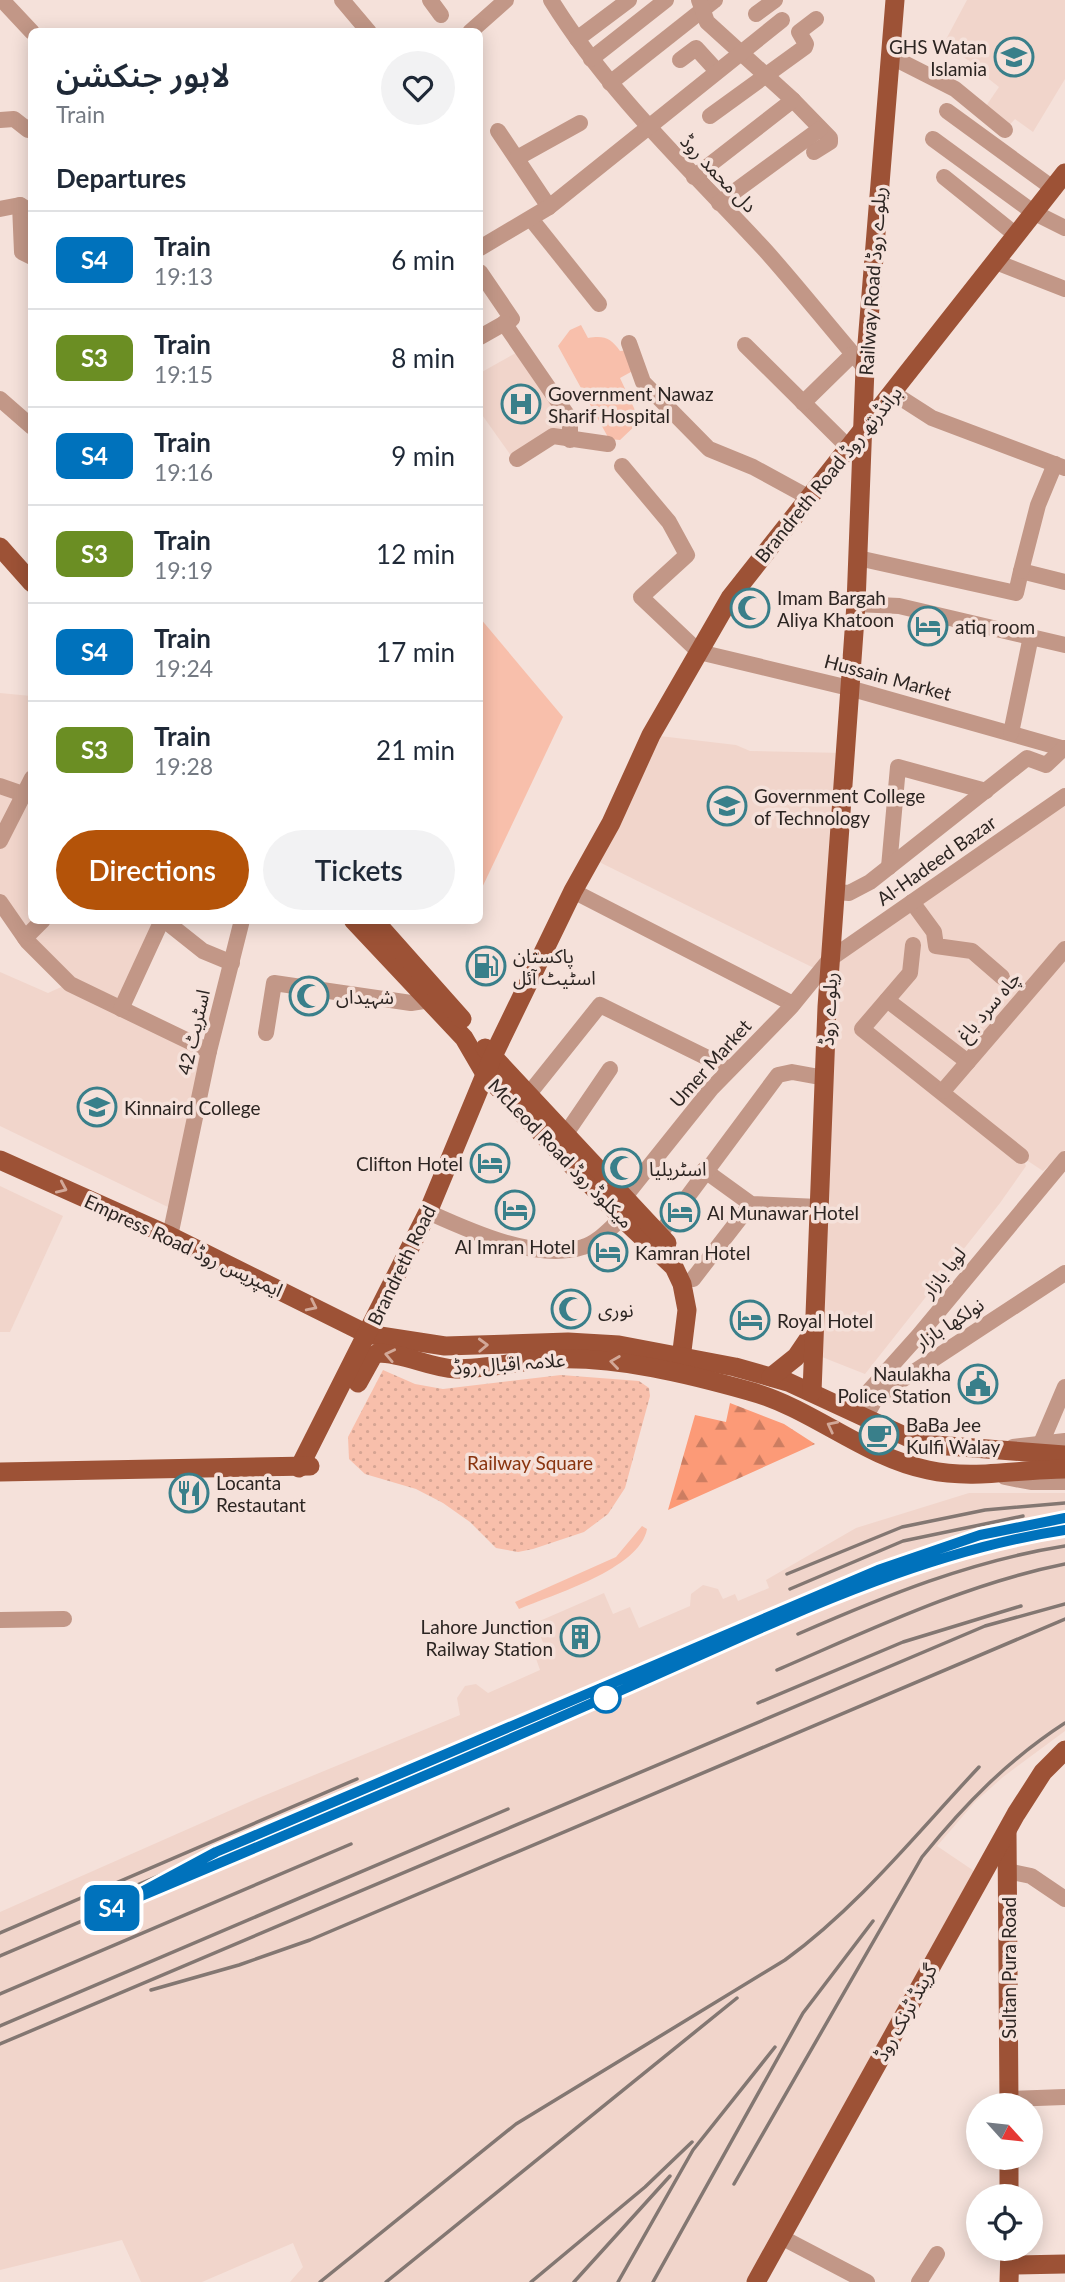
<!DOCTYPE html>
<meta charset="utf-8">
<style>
body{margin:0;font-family:Lato,"Noto Sans Arabic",sans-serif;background:#f2f2f3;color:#1f2937;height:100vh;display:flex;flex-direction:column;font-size:26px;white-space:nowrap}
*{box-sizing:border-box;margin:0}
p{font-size:23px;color:#747a83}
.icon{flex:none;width:38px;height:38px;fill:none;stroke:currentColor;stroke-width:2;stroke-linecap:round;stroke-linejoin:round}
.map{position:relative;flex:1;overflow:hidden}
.side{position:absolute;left:28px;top:28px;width:455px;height:896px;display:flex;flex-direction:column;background:#fff;border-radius:10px;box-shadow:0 4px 18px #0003}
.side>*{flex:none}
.badge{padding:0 14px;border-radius:10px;font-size:24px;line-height:46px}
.needle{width:46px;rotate:117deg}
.fabs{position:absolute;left:966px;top:2093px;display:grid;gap:14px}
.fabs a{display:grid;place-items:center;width:77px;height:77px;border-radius:50%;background:#fff;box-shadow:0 4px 18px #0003;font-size:35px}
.map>.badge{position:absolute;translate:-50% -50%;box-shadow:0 0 0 4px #fff}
h2{padding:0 28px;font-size:26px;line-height:63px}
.round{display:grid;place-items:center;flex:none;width:74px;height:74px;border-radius:37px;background:#f2f2f3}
.headline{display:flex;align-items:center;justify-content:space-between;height:119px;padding:0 28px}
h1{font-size:33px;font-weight:600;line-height:52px}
.cta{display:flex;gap:14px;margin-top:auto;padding:14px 28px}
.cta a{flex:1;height:80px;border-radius:42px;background:#b45309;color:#fff;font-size:28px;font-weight:600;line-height:80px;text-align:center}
.cta a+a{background:#f2f2f3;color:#1f2937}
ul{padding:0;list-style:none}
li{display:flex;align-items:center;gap:21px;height:98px;padding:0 28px;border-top:2px solid #e0e1e3}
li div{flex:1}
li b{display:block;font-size:26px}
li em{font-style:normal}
li .badge{min-width:77px;font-weight:700;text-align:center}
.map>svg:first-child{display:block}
.built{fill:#f1d5cb}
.green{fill:#f8bfab}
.forest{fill:url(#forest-firs)}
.park{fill:url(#park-dots)}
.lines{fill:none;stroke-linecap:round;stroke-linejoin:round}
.minor{stroke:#c29787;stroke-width:16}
.major{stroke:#9d5236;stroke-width:19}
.rail{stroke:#837772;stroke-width:3.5}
.oneway{stroke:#d2a898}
.line-casing{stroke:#fff;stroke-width:16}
.line{stroke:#0072bc;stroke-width:10}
.stop-dot{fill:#fff;stroke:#0072bc;stroke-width:3.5}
.labels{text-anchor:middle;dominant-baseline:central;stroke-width:7;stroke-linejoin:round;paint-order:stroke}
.poi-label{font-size:19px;fill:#2c2522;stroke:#f5e1da;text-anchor:start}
.street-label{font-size:19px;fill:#2c2522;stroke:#f5e1da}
.park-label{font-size:19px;fill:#89340f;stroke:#f5e1da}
</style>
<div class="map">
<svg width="1065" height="2282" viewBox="0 0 1065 2282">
<defs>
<pattern id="forest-firs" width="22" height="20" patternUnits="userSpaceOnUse" patternTransform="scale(1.75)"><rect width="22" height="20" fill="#fc9a77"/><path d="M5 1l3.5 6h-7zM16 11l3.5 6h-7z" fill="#cc7d61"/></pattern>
<pattern id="park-dots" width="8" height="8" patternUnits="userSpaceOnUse" patternTransform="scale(1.75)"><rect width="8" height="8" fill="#f8bfab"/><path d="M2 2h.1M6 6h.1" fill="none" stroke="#d5a493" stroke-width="1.8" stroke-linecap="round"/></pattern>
</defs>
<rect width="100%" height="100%" fill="#f5e1da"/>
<g class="built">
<path d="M967 0H1065V79L1033 132 1015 119 1005 130 982 112 999 87 980 72 983 69 943 45Z"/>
<path d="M523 349 571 424 514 460 480 412V373Z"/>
<path d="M0 693 31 696 32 920 162 921 121 1010 207 1054 172 1209 0 1126V972L48 993 70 983 0 902Z"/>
<path d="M651 735 736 745 750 751 844 753 820 971 591 858Z"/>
<path d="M1065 798V1150L1043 1171 1022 1157 1026 1166 1000 1203 865 1374 822 1357 830 959Z"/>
<path d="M0 1186 63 1216 10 1332H0Z"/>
<path d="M969 1493H1065V1731L1003 1777 975 1802 937 1846 974 1871 745 2282H290L303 2267 293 2243 202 2282H141L122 2240 0 2270V1912L256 1799 460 1715 457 1698 465 1686 476 1684 488 1693 540 1670 533 1650 544 1645 535 1623 604 1593 613 1614 630 1607 639 1628 690 1606 691 1594 703 1585 718 1589 723 1599 735 1594 738 1601 769 1588 766 1580 856 1528Z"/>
</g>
<g class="green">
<path d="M581 325 588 338C604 335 611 338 620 351L631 350 638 368 620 378 640 421 620 440 609 439 558 346 570 330Z"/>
<path d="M480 618 563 717 480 892Z"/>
<path d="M642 1526 647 1529C640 1569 552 1595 519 1609L515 1602 616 1557Z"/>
</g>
<path class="forest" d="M730 1403 784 1424 815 1444 668 1510 695 1415 726 1422Z"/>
<path class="park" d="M383 1370 415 1384 443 1389 561 1375 639 1381 649 1388 650 1396 625 1488 608 1514 584 1532 533 1549 518 1552 496 1548 470 1522 443 1503 416 1489 365 1474 349 1459 348 1437Z"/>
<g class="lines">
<g class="minor">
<path d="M2 0 32 32"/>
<path d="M342 0 369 32"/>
<path d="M430 0 441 15"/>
<path d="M551 0C610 95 690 169 765 250 799 288 831 329 865 368"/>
<path d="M756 14 775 0"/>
<path d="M470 32 506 0"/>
<path d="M577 39 629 0"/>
<path d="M890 56 955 89 1005 130"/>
<path d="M591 59 666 0"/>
<path d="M680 60 696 48 717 71"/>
<path d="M610 83 715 0"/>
<path d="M793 100 830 138V142L814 152"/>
<path d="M947 111 1054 189"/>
<path d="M710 116 805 47 806 44 799 32 816 19"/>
<path d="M0 120 14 119 28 130 32 126"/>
<path d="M498 131 549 207"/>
<path d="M933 139 1033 212 1065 228"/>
<path d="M517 158 580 123"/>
<path d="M694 177 793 100 707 22 699 0"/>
<path d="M944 177 1016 235"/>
<path d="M719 203 820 129"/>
<path d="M20 205 22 252 32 257"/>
<path d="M0 209 20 205 32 212"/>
<path d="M531 219 599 304"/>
<path d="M480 248 549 207 782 20"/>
<path d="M996 262 1065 289"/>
<path d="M480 272 512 319 480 337"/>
<path d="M504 323 570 419V440"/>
<path d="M629 343 643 382 709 449 753 467 808 497"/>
<path d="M745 345 848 447"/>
<path d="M893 393 932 418 1065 468"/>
<path d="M0 399 32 427"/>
<path d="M803 403 853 354"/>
<path d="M517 459 553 436 608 444"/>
<path d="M622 466 669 522 687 555 641 597 699 652 849 688 1065 749"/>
<path d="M858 558 1016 593 1021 571 1065 582"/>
<path d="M1021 571 1038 505 1055 464"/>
<path d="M856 604 899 606 1065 645"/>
<path d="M1011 733 1031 636"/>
<path d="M0 786 23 794"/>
<path d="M0 841 32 778"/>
<path d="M889 867 898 767 986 791"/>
<path d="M573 891 793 1004"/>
<path d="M836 892 849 893 870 882 1027 758 1046 765 1064 748"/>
<path d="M0 902 27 941 70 984 209 1051"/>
<path d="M912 902 934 932 936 946 972 951 1002 977"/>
<path d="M164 920 203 951 232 963"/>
<path d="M25 938 43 920"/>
<path d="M913 945 910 973 862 1029 1021 1156"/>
<path d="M887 1000 968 1062"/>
<path d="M121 1009 162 920"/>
<path d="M266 1033 274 983 411 1003 430 1000"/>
<path d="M943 1091 1065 949"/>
<path d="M528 1095 600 1005 730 1069"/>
<path d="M565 1135 610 1069"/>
<path d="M704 1170 751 1204 819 1207"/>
<path d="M623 1199 711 1089 791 1007 830 959 1065 796"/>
<path d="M428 1212C470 1231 537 1262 583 1247 598 1243 610 1228 622 1218"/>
<path d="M659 1235 778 1075 792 1072 825 1078"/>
<path d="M170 1236 209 1051 242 920"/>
<path d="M693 1279 751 1204"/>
<path d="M851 1411 919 1335 1065 1159"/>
<path d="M865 1418 876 1398 891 1387 1065 1273"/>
<path d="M1042 1441 1065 1387"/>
<path d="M1013 1447 1065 1441"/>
<path d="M1005 1477 1031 1482H1065"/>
<path d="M0 1620 64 1619"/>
<path d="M1007 1871 1031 1876 1065 1899"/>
<path d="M1009 2099 1065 2097"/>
<path d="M781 2237 867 2282"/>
<path d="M919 2282 937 2254"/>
</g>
<g class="major">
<path d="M0 547 32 583"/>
<path d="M353 920 464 1038 485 1074 622 1218 674 1267 682 1284 687 1310 680 1367"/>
<path d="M374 920 462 1019"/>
<path d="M485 1048 667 1243"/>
<path d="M0 1160 170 1236 367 1334 445 1346 568 1342 619 1345 735 1367 788 1382 922 1444 1065 1455"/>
<path d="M771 1377 796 1357 813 1332"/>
<path d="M358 1383 373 1356 378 1353C405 1353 429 1368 456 1369 489 1369 522 1360 556 1359 620 1357 688 1374 749 1391 812 1408 864 1457 928 1470 973 1480 1019 1469 1065 1469"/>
<path d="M812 1392 827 1007 856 604 865 368 895 0"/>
<path d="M299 1468 428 1212 492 1058 573 891 611 823 651 735 730 598 1065 173"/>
<path d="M0 1472 310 1466"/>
<path d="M1007 1833 1009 2105"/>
<path d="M1009 2158V2196"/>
<path d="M1010 2265 1065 2264"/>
<path d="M756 2282 1016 1814 1043 1772 1065 1750"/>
<path d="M1009 2282 1010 2249"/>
</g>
<g class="rail">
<path d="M787 1574 902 1527 985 1510 1065 1503"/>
<path d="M790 1589 903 1541 1023 1516"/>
<path d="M728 1633 918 1554 980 1535 1065 1518"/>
<path d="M798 1634C885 1596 970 1561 1065 1546"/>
<path d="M732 1642C841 1597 948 1548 1065 1530"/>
<path d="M777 1670C870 1630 965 1584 1065 1564"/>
<path d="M758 1703 903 1642 1021 1606"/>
<path d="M197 1863 479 1739"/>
<path d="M97 1902 203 1857"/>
<path d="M0 1933 357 1779"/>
<path d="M0 1956 483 1750"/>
<path d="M151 1990 239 1965 310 1940 1065 1619"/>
<path d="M0 1994 351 1844"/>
<path d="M0 2026 508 1809"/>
<path d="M0 2044 985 1626 1065 1604"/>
<path d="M734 2184 922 1857C965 1804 1008 1760 1065 1723"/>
<path d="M320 2282 516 2124 785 1960C859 1906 916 1834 979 1767"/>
<path d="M386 2282 737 1998"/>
<path d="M531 2282 645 2187 692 2142"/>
<path d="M574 2282 670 2176"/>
<path d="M618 2282 693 2150 775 2047"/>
<path d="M653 2282 803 2013 873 1921"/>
</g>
</g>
<defs><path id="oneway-chevron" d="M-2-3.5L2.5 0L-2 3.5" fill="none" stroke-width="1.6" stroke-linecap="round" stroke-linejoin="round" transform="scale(1.75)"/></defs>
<g class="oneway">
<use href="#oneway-chevron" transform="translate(62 1188) rotate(24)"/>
<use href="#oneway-chevron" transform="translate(312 1306) rotate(26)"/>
<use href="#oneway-chevron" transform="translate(483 1345) rotate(-2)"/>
<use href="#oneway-chevron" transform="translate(390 1355) rotate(-168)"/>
<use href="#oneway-chevron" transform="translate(615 1362) rotate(-172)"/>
<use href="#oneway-chevron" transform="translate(832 1426) rotate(-153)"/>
</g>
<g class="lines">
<defs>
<path id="line" d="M1065 1518 980 1535 878 1570 216 1852 110 1909C279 1838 448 1767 615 1693 760 1630 907 1554 1065 1530"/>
</defs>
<use href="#line" class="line-casing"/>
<use href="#line" class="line"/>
</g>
<defs>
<symbol id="school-ring" viewBox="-11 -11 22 22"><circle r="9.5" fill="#f5e1da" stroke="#397f8a" stroke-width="1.5"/><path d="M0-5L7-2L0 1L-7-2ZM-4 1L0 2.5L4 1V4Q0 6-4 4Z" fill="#397f8a"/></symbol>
<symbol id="hospital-ring" viewBox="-11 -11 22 22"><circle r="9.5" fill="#f5e1da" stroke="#397f8a" stroke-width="1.5"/><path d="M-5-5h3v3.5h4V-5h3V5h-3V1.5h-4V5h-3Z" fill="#397f8a"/></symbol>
<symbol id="mosque-ring" viewBox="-11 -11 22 22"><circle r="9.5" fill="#f5e1da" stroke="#397f8a" stroke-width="1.5"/><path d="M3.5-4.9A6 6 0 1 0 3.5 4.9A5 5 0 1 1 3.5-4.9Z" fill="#397f8a"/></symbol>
<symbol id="hotel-ring" viewBox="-11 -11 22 22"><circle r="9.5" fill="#f5e1da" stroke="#397f8a" stroke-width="1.5"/><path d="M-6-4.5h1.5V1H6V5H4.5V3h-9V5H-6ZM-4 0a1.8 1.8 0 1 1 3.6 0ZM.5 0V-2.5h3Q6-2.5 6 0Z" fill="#397f8a"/></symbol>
<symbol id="university-ring" viewBox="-11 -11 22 22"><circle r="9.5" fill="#f5e1da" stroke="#397f8a" stroke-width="1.5"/><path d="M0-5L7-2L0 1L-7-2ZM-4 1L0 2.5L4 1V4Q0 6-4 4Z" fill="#397f8a"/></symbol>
<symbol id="fuel-ring" viewBox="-11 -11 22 22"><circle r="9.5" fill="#f5e1da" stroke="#397f8a" stroke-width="1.5"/><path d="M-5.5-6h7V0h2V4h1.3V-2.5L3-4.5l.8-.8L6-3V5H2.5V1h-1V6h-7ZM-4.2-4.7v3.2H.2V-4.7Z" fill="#397f8a"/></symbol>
<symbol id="civic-ring" viewBox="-11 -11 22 22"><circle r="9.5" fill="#f5e1da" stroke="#397f8a" stroke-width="1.5"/><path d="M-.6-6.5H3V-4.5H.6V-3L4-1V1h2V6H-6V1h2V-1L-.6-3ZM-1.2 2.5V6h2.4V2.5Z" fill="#397f8a"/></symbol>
<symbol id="cafe-ring" viewBox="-11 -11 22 22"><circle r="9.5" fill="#f5e1da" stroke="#397f8a" stroke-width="1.5"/><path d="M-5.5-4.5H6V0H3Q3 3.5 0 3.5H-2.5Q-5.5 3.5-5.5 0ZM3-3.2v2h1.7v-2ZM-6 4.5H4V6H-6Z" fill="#397f8a"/></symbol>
<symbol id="restaurant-ring" viewBox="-11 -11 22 22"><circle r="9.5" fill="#f5e1da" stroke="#397f8a" stroke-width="1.5"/><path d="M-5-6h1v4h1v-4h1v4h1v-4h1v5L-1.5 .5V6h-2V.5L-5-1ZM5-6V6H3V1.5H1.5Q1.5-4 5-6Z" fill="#397f8a"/></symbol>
<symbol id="building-ring" viewBox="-11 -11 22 22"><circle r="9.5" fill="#f5e1da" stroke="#397f8a" stroke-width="1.5"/><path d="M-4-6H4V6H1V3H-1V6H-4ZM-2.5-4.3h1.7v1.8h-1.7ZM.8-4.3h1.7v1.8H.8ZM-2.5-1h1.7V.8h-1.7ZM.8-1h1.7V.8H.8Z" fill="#397f8a"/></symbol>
</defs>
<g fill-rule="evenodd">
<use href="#school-ring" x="992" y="35" width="44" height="44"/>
<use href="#hospital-ring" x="499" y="382" width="44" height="44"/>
<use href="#mosque-ring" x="728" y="586" width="44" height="44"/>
<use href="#hotel-ring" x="906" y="604" width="44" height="44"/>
<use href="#university-ring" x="705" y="784" width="44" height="44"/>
<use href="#fuel-ring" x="464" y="944" width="44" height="44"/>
<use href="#mosque-ring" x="287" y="974" width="44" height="44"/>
<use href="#university-ring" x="75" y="1085" width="44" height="44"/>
<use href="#hotel-ring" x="468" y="1141" width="44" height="44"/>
<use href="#mosque-ring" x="600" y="1146" width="44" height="44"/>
<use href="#hotel-ring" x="493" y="1188" width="44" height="44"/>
<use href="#hotel-ring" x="658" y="1190" width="44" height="44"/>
<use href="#hotel-ring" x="586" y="1230" width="44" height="44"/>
<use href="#mosque-ring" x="549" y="1287" width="44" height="44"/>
<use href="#hotel-ring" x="728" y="1298" width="44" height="44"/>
<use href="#civic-ring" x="956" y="1362" width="44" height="44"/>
<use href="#cafe-ring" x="857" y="1413" width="44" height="44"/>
<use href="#restaurant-ring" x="167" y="1471" width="44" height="44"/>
<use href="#building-ring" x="558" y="1615" width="44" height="44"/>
</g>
<circle class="stop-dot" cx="606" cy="1698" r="14"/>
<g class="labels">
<g class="poi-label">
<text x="987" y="46" text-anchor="end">GHS Watan<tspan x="987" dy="22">Islamia</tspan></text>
<text x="548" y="393">Government Nawaz<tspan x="548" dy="22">Sharif Hospital</tspan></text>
<text x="777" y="597">Imam Bargah<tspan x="777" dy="22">Aliya Khatoon</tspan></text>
<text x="955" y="626">atiq room</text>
<text x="754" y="795">Government College<tspan x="754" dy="22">of Technology</tspan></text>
<text x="513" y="955">پاکستان<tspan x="513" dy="22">اسٹیٹ آئل</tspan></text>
<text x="336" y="996">شہیداں</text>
<text x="124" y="1107">Kinnaird College</text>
<text x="463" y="1163" text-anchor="end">Clifton Hotel</text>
<text x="649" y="1168">اسٹریلیا</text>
<text x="707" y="1212">Al Munawar Hotel</text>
<text x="515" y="1246" text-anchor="middle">Al Imran Hotel</text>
<text x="635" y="1252">Kamran Hotel</text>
<text x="598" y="1309">نوری</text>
<text x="777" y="1320">Royal Hotel</text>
<text x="951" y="1373" text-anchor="end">Naulakha<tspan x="951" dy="22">Police Station</tspan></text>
<text x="906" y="1424">BaBa Jee<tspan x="906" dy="22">Kulfi Walay</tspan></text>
<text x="216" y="1482">Locanta<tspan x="216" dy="22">Restautant</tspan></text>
<text x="553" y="1626" text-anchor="end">Lahore Junction<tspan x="553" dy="22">Railway Station</tspan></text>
</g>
<g class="street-label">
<text transform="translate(719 173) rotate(46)">دل محمد روڈ</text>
<text transform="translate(872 281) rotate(-86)">Railway Road ریلوے روڈ</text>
<text transform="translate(828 474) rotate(-51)">Brandreth Road برانڈرتھ روڈ</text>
<text transform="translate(888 677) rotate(15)">Hussain Market</text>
<text transform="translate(936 860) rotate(-35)">Al-Hadeed Bazar</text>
<text transform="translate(988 1006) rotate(-49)">چاہ سرد باغ</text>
<text transform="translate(828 1009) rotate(-87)">ریلوے روڈ</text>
<text transform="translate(193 1032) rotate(-77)">اسٹریٹ 42</text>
<text transform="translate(710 1063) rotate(-48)">Umer Market</text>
<text transform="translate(561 1153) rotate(46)">McLeod Road میکلوڈ روڈ</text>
<text transform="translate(184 1245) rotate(25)">Empress Road ایمپریس روڈ</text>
<text transform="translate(401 1265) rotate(-64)">Brandreth Road</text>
<text transform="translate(943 1272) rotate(-51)">لوہا بازار</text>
<text transform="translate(949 1323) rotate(-33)">نولکھا بازار</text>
<text transform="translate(509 1363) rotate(-4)">علامہ اقبال روڈ</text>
<text transform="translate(1008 1968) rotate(-90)">Sultan Pura Road</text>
<text transform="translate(905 2012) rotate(-61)">گرینڈ ٹرنک روڈ</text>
</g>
<g class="park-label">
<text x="530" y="1462">Railway Square</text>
</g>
</g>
</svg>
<div class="fabs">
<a><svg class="needle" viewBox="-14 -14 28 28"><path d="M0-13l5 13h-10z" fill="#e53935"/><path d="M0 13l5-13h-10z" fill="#747a83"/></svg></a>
<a><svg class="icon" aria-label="locate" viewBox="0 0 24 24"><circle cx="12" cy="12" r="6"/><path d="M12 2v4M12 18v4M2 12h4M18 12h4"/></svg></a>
</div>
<b class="badge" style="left:112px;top:1908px;background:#0072bc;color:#fff">S4</b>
<section class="side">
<div class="headline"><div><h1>لاہور جنکشن</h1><p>Train</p></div><a class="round"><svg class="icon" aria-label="heart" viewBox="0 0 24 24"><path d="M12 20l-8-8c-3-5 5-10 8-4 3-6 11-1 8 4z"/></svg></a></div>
<h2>Departures</h2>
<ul>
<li><span class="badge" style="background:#0072bc;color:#fff">S4</span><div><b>Train</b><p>19:13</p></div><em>6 min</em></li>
<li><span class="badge" style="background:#6b8e23;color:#fff">S3</span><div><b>Train</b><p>19:15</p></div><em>8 min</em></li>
<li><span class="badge" style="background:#0072bc;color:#fff">S4</span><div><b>Train</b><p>19:16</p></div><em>9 min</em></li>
<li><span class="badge" style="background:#6b8e23;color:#fff">S3</span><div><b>Train</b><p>19:19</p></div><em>12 min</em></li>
<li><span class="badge" style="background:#0072bc;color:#fff">S4</span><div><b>Train</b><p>19:24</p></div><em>17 min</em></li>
<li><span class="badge" style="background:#6b8e23;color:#fff">S3</span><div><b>Train</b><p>19:28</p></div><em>21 min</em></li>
</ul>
<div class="cta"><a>Directions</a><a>Tickets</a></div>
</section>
</div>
